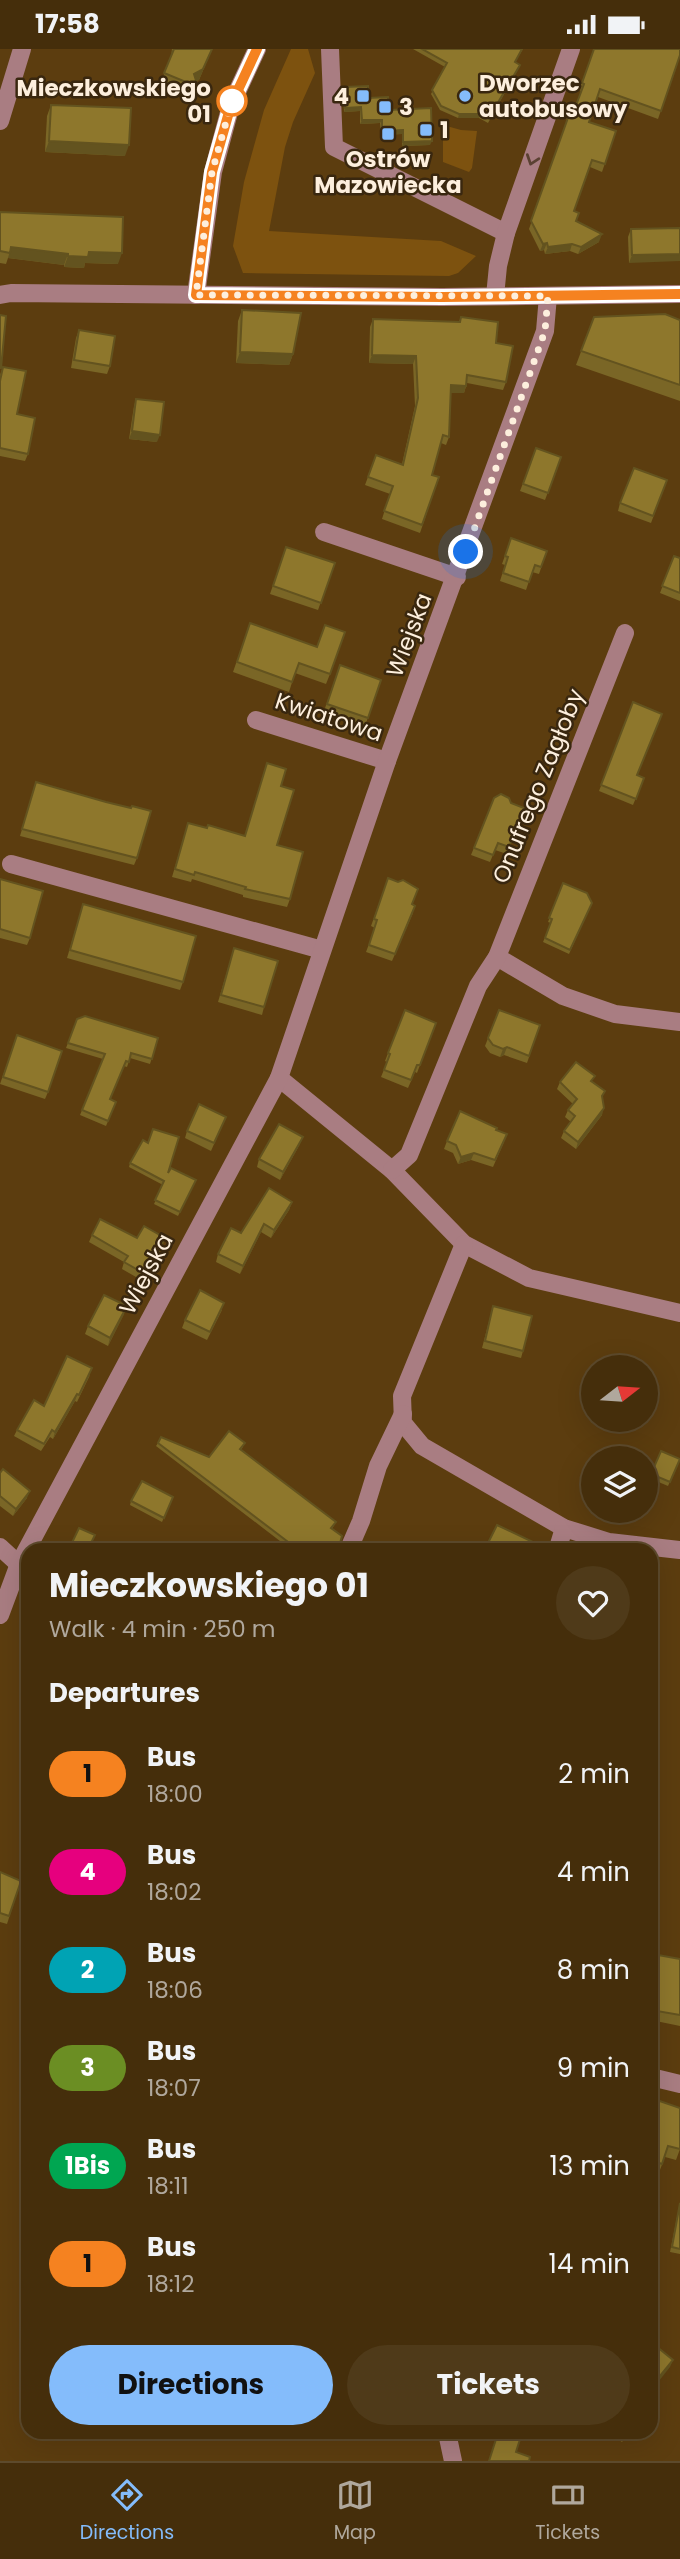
<!DOCTYPE html>
<meta charset="utf-8">
<style>
body{margin:0;font-family:Poppins,sans-serif;background:#4f3a19;color:#f1f3f6;height:100vh;display:flex;flex-direction:column;font-size:26px;white-space:nowrap}
*{box-sizing:border-box;margin:0}
p{font-size:23px;color:#b0a89d}
.icon{flex:none;width:38px;height:38px;fill:none;stroke:currentColor;stroke-width:2;stroke-linecap:round;stroke-linejoin:round}
.map{position:relative;flex:1;overflow:hidden}
.panel{position:absolute;left:21px;top:1494px;width:637px;height:896px;display:flex;flex-direction:column;background:#452e0b;border-radius:21px;box-shadow:0 7px 28px #0002,0 0 0 2px #5d4a2c}
.panel>*{flex:none}
.badge{padding:0 14px;border-radius:23px;font-size:24px;line-height:46px}
.needle{width:46px;rotate:73deg}
.tools{position:absolute;left:581px;top:1306px;display:grid;gap:14px}
.tools a{display:grid;place-items:center;width:77px;height:77px;border-radius:50%;background:#452e0b;box-shadow:0 7px 28px #0002,0 0 0 2px #5d4a2c;font-size:35px}
.you{position:absolute;width:35px;height:35px;margin:-18px;border:5px solid #fff;border-radius:50%;background:#1a73e8;box-shadow:0 0 0 10px #1a73e833}
.map>.badge{position:absolute;translate:-50% -50%;box-shadow:0 0 0 4px #fff}
h2{padding:0 28px;font-size:26px;line-height:63px}
.round{display:grid;place-items:center;flex:none;width:74px;height:74px;border-radius:37px;background:#4f3a19}
.overview{display:flex;align-items:center;justify-content:space-between;height:119px;padding:0 28px}
h1{font-size:33px;font-weight:700;line-height:52px}
.button{display:flex;gap:14px;margin-top:auto;padding:14px 28px}
.button a{flex:1;height:80px;border-radius:42px;background:#84bcfb;color:#111;font-size:28px;font-weight:700;line-height:80px;text-align:center}
.button a+a{background:#4f3a19;color:#f1f3f6}
ul{padding:0;list-style:none}
li{display:flex;align-items:center;gap:21px;height:98px;padding:0 28px}
li div{flex:1}
li b{display:block;font-size:26px}
li em{font-style:normal}
li .badge{min-width:77px;font-weight:700;text-align:center}
.status{display:flex;justify-content:space-between;align-items:center;height:49px;padding:0 35px;background:#452e0b;direction:ltr}
.status svg{height:19px;fill:currentColor}
.tabs{display:flex;justify-content:space-around;align-items:center;height:98px;border-top:2px solid #5d4a2c;background:#452e0b;font-size:19px;color:#b0a89d}
.tabs a{display:grid;justify-items:center;gap:4px}
.tabs .active{color:#84bcfb}
.map>svg:first-child{display:block}
.green{fill:#7d520f}
.lines{fill:none;stroke-linecap:round;stroke-linejoin:round}
.minor{stroke:#a97d82;stroke-width:18}
.wall{fill:#7a6626}
.shaded-wall{fill:#63531f}
.building{fill:#8e772c;stroke:#63531f;stroke-width:2}
.oneway{stroke:#5b4132}
.line-casing{stroke:#fff;stroke-width:16}
.line{stroke:#f58220;stroke-width:10}
.walk{stroke:#fdefdd;stroke-width:7;stroke-dasharray:0 12.6}
.poi-dot{fill:#84bcfb;stroke:#39270f;stroke-width:2.5}
.stop-dot{fill:#fff;stroke:#f58220;stroke-width:3.5}
.labels{text-anchor:middle;dominant-baseline:central;stroke-width:5;stroke-linejoin:round;paint-order:stroke}
.poi-label{font-size:23px;font-weight:bold;fill:#fdefdd;stroke:#39270f;text-anchor:start}
.stop-label{font-size:23px;font-weight:bold;fill:#fdefdd;stroke:#39270f;text-anchor:end}
.street-label{font-size:23px;fill:#fdefdd;stroke:#39270f}
</style>
<div class="status"><b>17:58</b><svg viewBox="0 0 49 12"><path d="M0 12V9h3v3zM5 12V6h3v6zM10 12V3h3v9zM15 12V0h3v12zM26 1h20v11H26zM47 4h2v5h-2z"/></svg></div>
<div class="map">
<svg width="680" height="2412" viewBox="0 0 680 2412">
<rect width="100%" height="100%" fill="#5c3d0f"/>
<g class="green">
<path d="M291 0H308L315 24 293 73 285 98 269 182 441 192 476 207 458 224 449 227 243 224 233 197 244 133 264 61Z"/>
<path d="M443 76 461 81 477 82 472 119 469 123 443 113Z"/>
</g>
<g class="lines">
<g class="minor">
<path d="M330 0 334 98 506 184"/>
<path d="M0 72 22 0"/>
<path d="M0 246 11 244 442 248 680 245"/>
<path d="M196 246 213 123 231 56 257 0"/>
<path d="M495 247 498 217 506 184 571 0"/>
<path d="M324 483 457 528"/>
<path d="M256 671 387 712"/>
<path d="M11 815 322 901"/>
<path d="M497 908 563 947 615 965 680 973"/>
<path d="M279 1029 392 1121 464 1195 529 1229 680 1264"/>
<path d="M392 1121 409 1106 478 937 497 908 625 584"/>
<path d="M464 1195 402 1347 403 1374 422 1397 564 1479 609 1493 680 1501"/>
<path d="M0 1498 25 1521"/>
<path d="M348 1502 361 1472 378 1417 403 1365"/>
<path d="M557 1502 564 1479"/>
<path d="M0 1566 19 1515 279 1029 387 712 545 282 548 247"/>
<path d="M651 2028 680 2035"/>
<path d="M447 2384 453 2412"/>
</g>
</g>
<g class="wall">
<path d="M172 0H212L199 31 196 32 198 38 194 49 160 35 171 8Z"/>
<path d="M413 0H523L515 13 518 20 488 74 479 69H458L440 61 431 45 445 18Z"/>
<path d="M594 0 680 6 658 70 598 48 589 73 616 82 602 123 590 118 574 162 576 172 599 193 578 205 570 202 545 205 544 201 540 202 529 180 569 66 572 67 581 42 579 41Z"/>
<path d="M345 38 389 61 430 96 402 97V85L381 86 380 74 360 75V62L344 63 343 42Z"/>
<path d="M51 56 125 107 45 103 47 67Z"/>
<path d="M0 163 118 215 85 214 84 219 64 218V216L8 209 6 215 0 214Z"/>
<path d="M680 179 629 214 628 188 631 180Z"/>
<path d="M242 261 293 305 289 316 236 314 238 272Z"/>
<path d="M461 268 496 294 506 333 503 341 467 334 464 344H451L449 388 446 396 441 394 432 426 439 428 420 484 382 470 390 445 365 436 376 406 402 415 415 357 413 315 369 314 370 278 373 270 459 273Z"/>
<path d="M594 268 680 271V352L576 316Z"/>
<path d="M79 281 110 317 107 325 71 319 76 289Z"/>
<path d="M3 318 28 405 25 412 0 407V326Z"/>
<path d="M136 350 157 393 129 390 134 357Z"/>
<path d="M536 399 561 408 545 451 520 442Z"/>
<path d="M667 431 651 474 618 462 620 454Z"/>
<path d="M511 489 547 502 539 525 532 523 526 541 500 532 505 516 502 515Z"/>
<path d="M286 498 335 514 318 561 270 545Z"/>
<path d="M674 507 680 509V552L660 544Z"/>
<path d="M250 574 317 598 330 625 326 635 295 624 289 643 233 623Z"/>
<path d="M340 616 381 631 365 677 324 662Z"/>
<path d="M633 653 638 727 644 729 633 756 599 742Z"/>
<path d="M36 733 137 809 134 816 20 787Z"/>
<path d="M281 737 277 796 290 850 287 858 243 848V846L192 830 191 833 172 828 188 774 207 779 244 787Z"/>
<path d="M494 749 524 759 507 805 495 801 490 813 471 806Z"/>
<path d="M388 829 412 855 413 864 392 912 366 903 375 879 371 877Z"/>
<path d="M0 830 30 889 27 896 0 889Z"/>
<path d="M563 834 592 854 569 905 543 893 551 874 548 873Z"/>
<path d="M83 855 183 933 180 941 67 909Z"/>
<path d="M234 899 264 958 262 966 218 953Z"/>
<path d="M405 961 436 974 417 1024 415 1023 408 1039 381 1028 387 1013 385 1012Z"/>
<path d="M499 961 540 976 527 1014 504 1006 500 1008 490 1004 485 997Z"/>
<path d="M77 970 158 989 150 1015 130 1009 127 1018 124 1017 110 1050 116 1053 106 1077 80 1066 103 1010 66 999Z"/>
<path d="M17 986 48 1043 45 1050 0 1035Z"/>
<path d="M560 1033H593L603 1049 602 1066 576 1100 561 1089 564 1082 571 1073 565 1068 568 1061 573 1055 557 1040Z"/>
<path d="M226 1068 211 1102 185 1089 187 1082Z"/>
<path d="M496 1081 504 1093 493 1118 471 1111 458 1115 453 1104 444 1100 447 1092Z"/>
<path d="M300 1095 280 1131 257 1118 259 1110Z"/>
<path d="M130 1114 196 1131 178 1167 154 1155 163 1136 129 1118Z"/>
<path d="M292 1153 289 1161 271 1189 261 1183 240 1225 216 1213 218 1205 241 1184Z"/>
<path d="M92 1186 137 1189 163 1196 143 1232 122 1220 124 1213 89 1193Z"/>
<path d="M493 1257 523 1302 521 1309 482 1299Z"/>
<path d="M222 1261 207 1291 182 1279 185 1271Z"/>
<path d="M124 1265 108 1297 85 1285 88 1277Z"/>
<path d="M90 1326 77 1353 75 1352 53 1390 50 1388 41 1402 14 1387 17 1381 44 1357Z"/>
<path d="M158 1394 209 1408 243 1398 241 1401 336 1473 332 1480 339 1502H293L156 1397Z"/>
<path d="M661 1402 680 1410 668 1437 649 1429Z"/>
<path d="M0 1424 27 1449 13 1467 0 1457Z"/>
<path d="M173 1448 162 1473 130 1456 131 1452Z"/>
<path d="M0 1823 21 1832 7 1875 0 1873Z"/>
<path d="M658 1906 680 1910V1977L651 1971V1931L654 1916Z"/>
<path d="M651 2049 680 2100 676 2111 665 2108 658 2126 651 2123Z"/>
<path d="M680 2153V2205L670 2203Z"/>
<path d="M602 2384H629L622 2393 610 2384 608 2387Z"/>
</g>
<g class="shaded-wall">
<path d="M212 0 199 31 190 36 194 25Z"/>
<path d="M361 58 360 62 344 63 345 59Z"/>
<path d="M459 65H481L479 69H458Z"/>
<path d="M362 71H382L380 74 360 75Z"/>
<path d="M403 81 402 85 381 86 382 82Z"/>
<path d="M49 92 129 96 125 107 45 103Z"/>
<path d="M432 92 430 96 402 97 403 93Z"/>
<path d="M602 185 599 193 578 205 581 198Z"/>
<path d="M547 194 544 201 540 202 543 195Z"/>
<path d="M572 195 570 202 545 205 548 198Z"/>
<path d="M11 198 68 205 64 216 8 209Z"/>
<path d="M89 203 122 204 118 215 85 214 84 219 64 218 68 207Z"/>
<path d="M680 205V212L629 214 632 206Z"/>
<path d="M240 303 293 305 289 316 236 314Z"/>
<path d="M372 306 416 307 413 315 369 314Z"/>
<path d="M451 336 466 337 464 344H448Z"/>
<path d="M132 382 160 386 157 393 129 390Z"/>
<path d="M507 998 504 1006 500 1008 503 1000Z"/>
<path d="M604 1059 602 1066 576 1100 578 1093Z"/>
<path d="M303 1088 300 1095 280 1131 283 1123Z"/>
<path d="M474 1104 471 1111 458 1115 461 1108Z"/>
<path d="M292 1153 289 1161 271 1189 274 1181Z"/>
<path d="M264 1175 261 1183 240 1225 243 1217Z"/>
<path d="M165 1189 163 1196 143 1232 145 1225Z"/>
<path d="M127 1257 124 1265 108 1297 110 1289Z"/>
<path d="M77 1345 75 1352 53 1390 55 1383Z"/>
<path d="M30 1442 27 1449 13 1467 16 1460Z"/>
<path d="M673 2311 670 2318 651 2342V2338Z"/>
</g>
<g class="building">
<path d="M174 0H212L203 20 194 25 198 38 164 24Z"/>
<path d="M422 0H522L515 13 520 16 489 69 481 65H459L441 57 432 41 447 14Z"/>
<path d="M594 0H680V6L661 62 600 40 589 73 616 82 605 115 592 111 574 162 579 164 576 172 602 185 581 198 572 195 548 198 547 194 543 195 531 172 569 66 572 67 584 35 582 34Z"/>
<path d="M368 37V49L388 48 389 61 431 59 432 92 403 93V81L382 82V71H362L361 58 345 59V38Z"/>
<path d="M51 56 131 59 129 96 49 92Z"/>
<path d="M0 163 123 168 122 204 89 203 88 208 68 207V205L11 198 10 204 0 202Z"/>
<path d="M680 179V205L632 206 631 180Z"/>
<path d="M242 261 301 264 293 305 240 303Z"/>
<path d="M665 265 680 271V336L581 302 594 268Z"/>
<path d="M0 266 6 267 1 319H0Z"/>
<path d="M461 268 498 273 496 294 513 297 506 333 467 326 466 337 451 336 449 388 443 386 432 426 439 428 422 476 384 462 393 437 368 428 376 406 403 416 418 349 416 307 372 306 373 270 460 273Z"/>
<path d="M79 281 115 287 110 317 74 311Z"/>
<path d="M3 318 26 322 17 365 35 369 28 405 0 399V332Z"/>
<path d="M136 350 164 353 160 386 132 382Z"/>
<path d="M536 399 561 408 548 444 523 435Z"/>
<path d="M634 419 667 431 653 467 620 454Z"/>
<path d="M511 489 547 502 541 518 535 516 529 533 503 524 508 508 505 507Z"/>
<path d="M286 498 335 514 321 554 273 537Z"/>
<path d="M674 507 680 509V544L662 537Z"/>
<path d="M250 574 317 598 325 576 345 583 330 625 299 614 292 633 237 613Z"/>
<path d="M340 616 381 631 368 669 327 655Z"/>
<path d="M633 653 662 665 637 726 644 729 636 750 601 736Z"/>
<path d="M267 714 286 720 281 737 294 741 277 796 303 803 290 850 245 840 246 838 195 823 194 826 175 820 188 774 207 779 208 776 245 787Z"/>
<path d="M36 733 106 753 131 759 132 757 151 762 137 809 22 780Z"/>
<path d="M501 745 509 749 511 754 524 759 509 798 498 794 493 806 474 799 494 749Z"/>
<path d="M388 829 398 833 403 831 418 840 412 855 415 857 395 905 369 896 377 871 374 870Z"/>
<path d="M0 830 43 842 30 889 0 880Z"/>
<path d="M563 834 587 844 592 854 570 901 545 889 552 870 549 869Z"/>
<path d="M83 855 196 887 183 933 70 901Z"/>
<path d="M234 899 278 912 264 958 221 946Z"/>
<path d="M405 961 436 974 420 1016H417L411 1031 384 1021 390 1005 388 1004Z"/>
<path d="M499 961 540 976 529 1007 507 998 503 1000 493 996 488 989Z"/>
<path d="M85 967 158 989 152 1010 131 1004 129 1013 126 1012 110 1050 116 1053 108 1072 82 1061 105 1005 68 994 77 970Z"/>
<path d="M17 986 62 1002 48 1043 3 1028Z"/>
<path d="M576 1013 595 1027 591 1032 605 1042 602 1047 604 1059 578 1093 564 1082 575 1067 568 1061 577 1050 560 1033Z"/>
<path d="M199 1055 226 1068 214 1094 187 1082Z"/>
<path d="M460 1062 497 1079 496 1081 507 1085 495 1111 474 1104 461 1108 456 1096 447 1092Z"/>
<path d="M279 1075 303 1088 283 1123 259 1110Z"/>
<path d="M153 1080 179 1088 168 1124 171 1119 196 1131 180 1163 155 1151 164 1132 130 1114 143 1091 148 1094Z"/>
<path d="M269 1139 292 1153 274 1181 264 1175 243 1217 218 1205 231 1179 241 1184Z"/>
<path d="M100 1170 137 1189 144 1177 165 1189 145 1225 124 1213 128 1207 92 1186Z"/>
<path d="M200 1241 224 1254 210 1283 185 1271Z"/>
<path d="M104 1246 127 1257 110 1289 88 1277Z"/>
<path d="M493 1257 532 1267 523 1302 485 1292Z"/>
<path d="M67 1307 92 1319 79 1346 77 1345 55 1383 52 1381 44 1395 17 1381 34 1351 44 1357Z"/>
<path d="M229 1382 245 1394 240 1400 336 1473 331 1479 342 1487 338 1502H300L158 1394 161 1388 209 1408Z"/>
<path d="M661 1402 680 1410 670 1433 651 1425Z"/>
<path d="M3 1420 30 1442 16 1460 0 1447V1424Z"/>
<path d="M142 1432 173 1448 164 1469 131 1452Z"/>
<path d="M497 1476 533 1493 530 1502H484Z"/>
<path d="M79 1479 95 1486 87 1502H68Z"/>
<path d="M0 1823 21 1832 9 1867 0 1864Z"/>
<path d="M658 1906 680 1910V1966L651 1961V1940Z"/>
<path d="M651 2049 680 2059V2100L668 2097 662 2115 651 2111Z"/>
<path d="M680 2154V2200L672 2198Z"/>
<path d="M651 2293 673 2311 651 2338Z"/>
<path d="M498 2384H522L516 2403 530 2408 529 2412H489Z"/>
</g>
<defs><path id="oneway-chevron" d="M-2-3.5L2.5 0L-2 3.5" fill="none" stroke-width="1.6" stroke-linecap="round" stroke-linejoin="round" transform="scale(1.75)"/></defs>
<use class="oneway" href="#oneway-chevron" transform="translate(532 111) rotate(109)"/>
<g class="lines">
<defs>
<path id="line" d="M257 0 231 56 212 123 196 246 442 248 680 245"/>
</defs>
<use href="#line" class="line-casing"/>
<use href="#line" class="line"/>
<path class="walk" d="M232 52 212 123 196 246 548 247 545 282 466 503"/>
</g>
<g class="poi-dot">
<rect x="356" y="40" width="14" height="14" rx="3.5"/>
<circle cx="465" cy="47" r="7"/>
<rect x="378" y="51" width="14" height="14" rx="3.5"/>
<rect x="419" y="74" width="14" height="14" rx="3.5"/>
<rect x="381" y="78" width="14" height="14" rx="3.5"/>
</g>
<circle class="stop-dot" cx="232" cy="52" r="14"/>
<g class="labels">
<g class="poi-label">
<text x="479" y="34">Dworzec<tspan x="479" dy="26">autobusowy</tspan></text>
<text x="349" y="47" text-anchor="end">4</text>
<text x="399" y="58">3</text>
<text x="440" y="81">1</text>
<text x="388" y="110" text-anchor="middle">Ostrów<tspan x="388" dy="26">Mazowiecka</tspan></text>
</g>
<g class="stop-label">
<text x="211" y="39">Mieczkowskiego<tspan x="211" dy="26">01</tspan></text>
</g>
<g class="street-label">
<text transform="translate(409 586) rotate(-69)">Wiejska</text>
<text transform="translate(329 668) rotate(18)">Kwiatowa</text>
<text transform="translate(538 737) rotate(-68)">Onufrego Zagłoby</text>
<text transform="translate(146 1225) rotate(-62)">Wiejska</text>
</g>
</g>
</svg>
<div class="tools">
<a><svg class="needle" viewBox="-14 -14 28 28"><path d="M0-13l5 13h-10z" fill="#e53935"/><path d="M0 13l5-13h-10z" fill="#b0a89d"/></svg></a>
<a><svg class="icon" aria-label="layers" viewBox="0 0 24 24"><path d="M12 4l9 5-9 5-9-5zM3 14l9 5 9-5"/></svg></a>
</div>
<div class="you" style="left:466px;top:503px"></div>
<section class="panel">
<div class="overview"><div><h1>Mieczkowskiego 01</h1><p>Walk · 4 min · 250 m</p></div><a class="round"><svg class="icon" aria-label="heart" viewBox="0 0 24 24"><path d="M12 20l-8-8c-3-5 5-10 8-4 3-6 11-1 8 4z"/></svg></a></div>
<h2>Departures</h2>
<ul>
<li><span class="badge" style="background:#f58220;color:#111">1</span><div><b>Bus</b><p>18:00</p></div><em>2 min</em></li>
<li><span class="badge" style="background:#e6007e;color:#fff">4</span><div><b>Bus</b><p>18:02</p></div><em>4 min</em></li>
<li><span class="badge" style="background:#00a3b4;color:#fff">2</span><div><b>Bus</b><p>18:06</p></div><em>8 min</em></li>
<li><span class="badge" style="background:#6b8e23;color:#fff">3</span><div><b>Bus</b><p>18:07</p></div><em>9 min</em></li>
<li><span class="badge" style="background:#00a651;color:#fff">1Bis</span><div><b>Bus</b><p>18:11</p></div><em>13 min</em></li>
<li><span class="badge" style="background:#f58220;color:#111">1</span><div><b>Bus</b><p>18:12</p></div><em>14 min</em></li>
</ul>
<div class="button"><a>Directions</a><a>Tickets</a></div>
</section>
</div>
<nav class="tabs">
<a class="active"><svg class="icon" aria-label="directions" viewBox="0 0 24 24"><path d="M12 3l9 9-9 9-9-9zM9 14v-3h6M13 9l2 2-2 2"/></svg>Directions</a>
<a><svg class="icon" aria-label="map" viewBox="0 0 24 24"><path d="M3 6l6-2 6 2 6-2v14l-6 2-6-2-6 2zM9 4v14M15 6v14"/></svg>Map</a>
<a><svg class="icon" aria-label="tickets" viewBox="0 0 24 24"><path d="M3 7h18v10H3zM15 7v10"/></svg>Tickets</a>
</nav>
